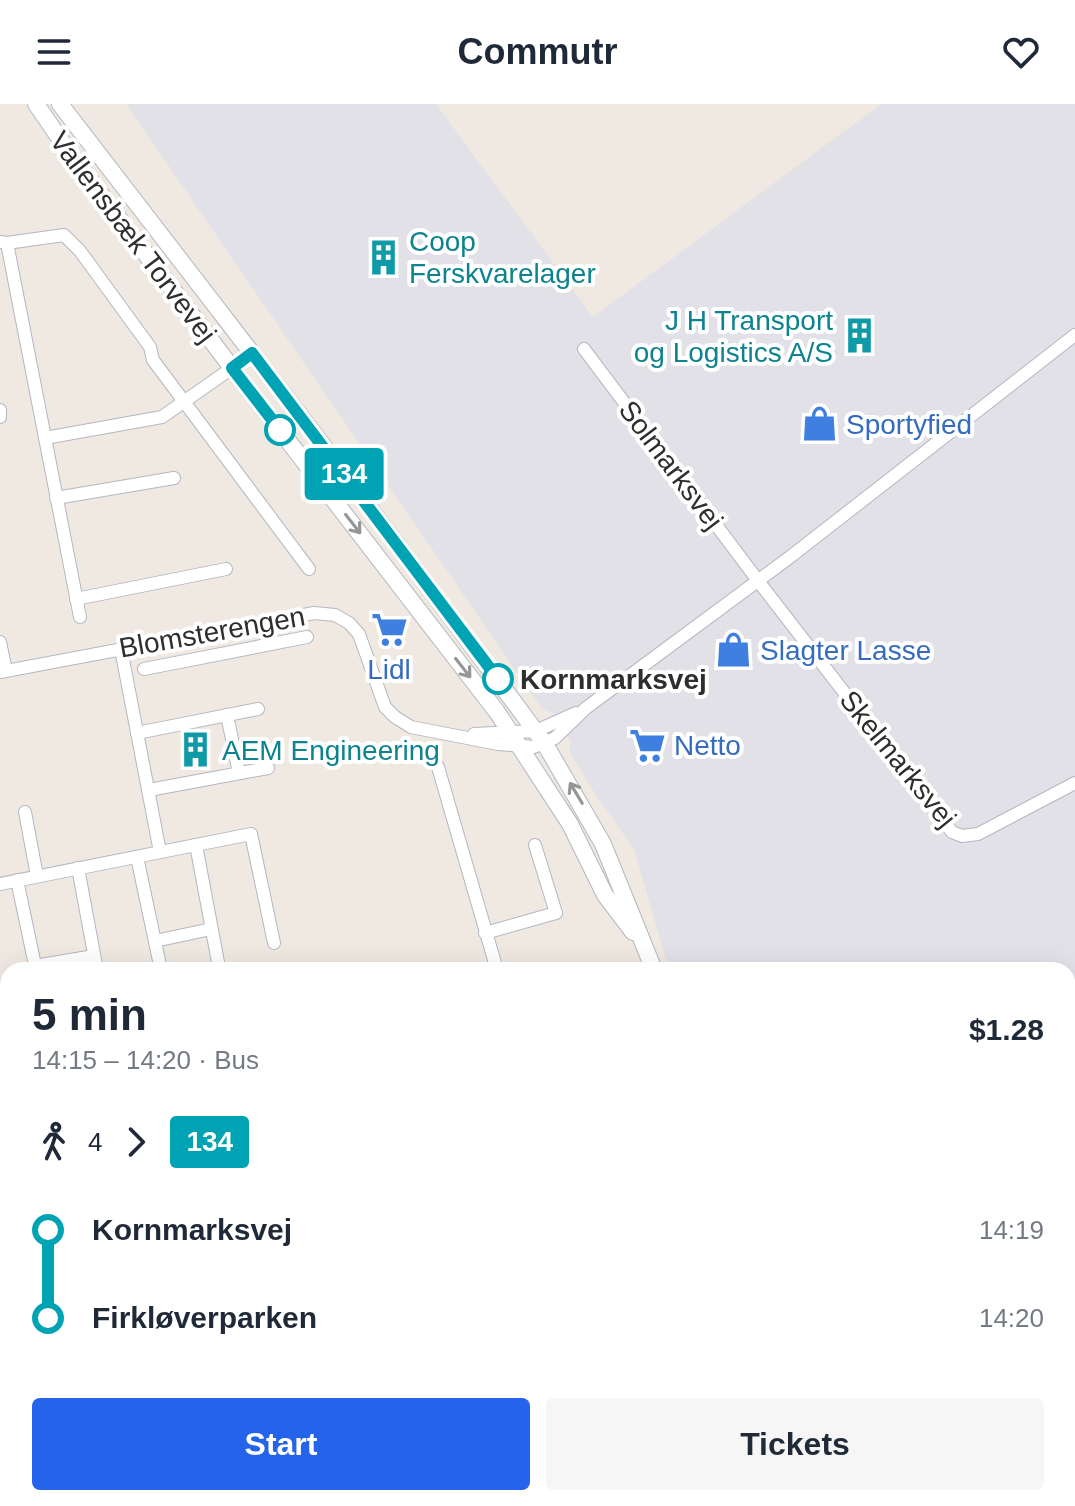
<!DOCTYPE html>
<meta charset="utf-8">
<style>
body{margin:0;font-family:Arial,sans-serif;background:#f6f6f7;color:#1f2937;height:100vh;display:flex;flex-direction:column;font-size:30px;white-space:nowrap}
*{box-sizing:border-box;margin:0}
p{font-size:26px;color:#747a83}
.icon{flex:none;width:44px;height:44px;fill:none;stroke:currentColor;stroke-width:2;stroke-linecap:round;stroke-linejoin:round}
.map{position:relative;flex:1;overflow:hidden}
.details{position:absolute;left:0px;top:858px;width:1076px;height:544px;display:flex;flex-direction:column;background:#fff;border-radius:24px 24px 0 0;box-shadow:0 8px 32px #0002}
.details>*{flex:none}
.badge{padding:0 16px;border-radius:6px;font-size:28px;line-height:52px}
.map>.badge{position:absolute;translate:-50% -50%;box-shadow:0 0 0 4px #fff}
.legs{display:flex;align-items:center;gap:12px;height:88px;padding:0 32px;font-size:26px}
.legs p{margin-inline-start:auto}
.overview{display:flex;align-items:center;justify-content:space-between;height:136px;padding:0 32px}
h1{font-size:44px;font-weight:700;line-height:60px}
.button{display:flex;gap:16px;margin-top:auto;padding:16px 32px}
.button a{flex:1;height:92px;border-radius:8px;background:#2563eb;color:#fff;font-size:32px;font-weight:700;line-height:92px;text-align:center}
.button a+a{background:#f6f6f7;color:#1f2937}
ul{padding:0 32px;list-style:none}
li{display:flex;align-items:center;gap:28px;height:88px;font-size:30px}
li i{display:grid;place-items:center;width:12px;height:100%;margin:0 10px;background:currentColor}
li i::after{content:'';width:20px;height:20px;margin:-10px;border:6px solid;border-radius:50%;background:#fff}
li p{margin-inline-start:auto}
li:first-child i{background:linear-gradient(#0000 50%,currentColor 0)}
li:last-child i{background:linear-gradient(currentColor 50%,#0000 0)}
header{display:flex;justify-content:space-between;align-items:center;height:104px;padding:0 32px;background:#fff;font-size:36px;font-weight:700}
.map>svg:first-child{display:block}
.industrial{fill:#e3e1e8}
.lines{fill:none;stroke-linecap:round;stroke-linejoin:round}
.minor-casing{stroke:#b4b7c1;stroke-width:14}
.tertiary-casing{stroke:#b4b7c1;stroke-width:18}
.minor{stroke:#fff;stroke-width:12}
.tertiary{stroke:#fff;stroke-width:16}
.oneway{stroke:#969696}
.line-1-casing{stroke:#fff;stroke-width:18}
.line-1{stroke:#00a3b4;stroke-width:12}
.stop-1-dot{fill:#fff;stroke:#00a3b4;stroke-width:4}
.labels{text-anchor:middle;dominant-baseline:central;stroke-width:8;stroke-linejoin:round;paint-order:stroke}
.street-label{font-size:28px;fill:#2e2e2e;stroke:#fff}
.culture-label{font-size:28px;fill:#0d838f;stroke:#fff;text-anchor:start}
.shop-label{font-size:28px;fill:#366cbe;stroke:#fff;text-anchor:start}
.stop-label{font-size:28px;font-weight:bold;fill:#2e2e2e;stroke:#fff;text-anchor:start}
</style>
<header><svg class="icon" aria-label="menu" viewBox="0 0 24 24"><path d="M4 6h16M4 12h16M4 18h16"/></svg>Commutr<svg class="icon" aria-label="heart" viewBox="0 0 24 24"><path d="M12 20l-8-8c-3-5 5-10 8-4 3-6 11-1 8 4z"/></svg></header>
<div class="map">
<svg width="1075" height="1402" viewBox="0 0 1075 1402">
<rect width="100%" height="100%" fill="#efe9e1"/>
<path class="industrial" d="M126 0H436L593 213 881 0H1075V1402H826L823 1394H1068V866H669L634 745 597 693 570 648V636L551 608 542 605Z"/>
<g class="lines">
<defs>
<g id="minor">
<path d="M1 138 7 139 80 513"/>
<path d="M7 139 64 131 80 147 150 243 153 256 309 465"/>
<path d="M584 245 762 482 952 728 962 732 978 730 1075 679"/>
<path d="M0 306V313"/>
<path d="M45 334 162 313 232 264"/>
<path d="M56 394 174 374"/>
<path d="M76 495 226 465"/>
<path d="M0 538 6 567"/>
<path d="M121 545 160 748"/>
<path d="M144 565 307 533"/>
<path d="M0 568 314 509 335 511 349 519 359 530 385 603 395 613 411 623 498 640 534 643 555 634 586 604 790 453 1075 231"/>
<path d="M227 611 239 669"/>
<path d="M137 629 258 605"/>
<path d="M474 630 536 627 576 609"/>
<path d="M438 663 497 866"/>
<path d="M149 686 268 664"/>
<path d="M25 708 37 772"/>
<path d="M196 741 218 858"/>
<path d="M137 753 161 866"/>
<path d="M78 764 97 866"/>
<path d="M17 776 36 866"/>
<path d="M0 780 251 730 274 839"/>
<path d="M485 829 556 809 535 741"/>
<path d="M155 837 211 825"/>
<path d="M35 862 94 852"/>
<path d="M0 1034 8 1035"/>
<path d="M0 1168 8 1169"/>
<path d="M0 1297H8"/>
<path d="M0 1356H8"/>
<path d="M331 1394 332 1402"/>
<path d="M393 1394 394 1402"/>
<path d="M492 1394 494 1402"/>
<path d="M630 1394V1402"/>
<path d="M182 1402 260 1394"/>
</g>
<g id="tertiary">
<path d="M36 0 71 51 232 264 497 608 570 720 605 791 633 828"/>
<path d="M60 0 328 348 545 640 603 740 654 866"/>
<path d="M1068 1028 1075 1026"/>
<path d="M812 1394 814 1402"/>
</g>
</defs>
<use href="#minor" class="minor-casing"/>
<use href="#tertiary" class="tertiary-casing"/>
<use href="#minor" class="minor"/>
<use href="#tertiary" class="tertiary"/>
</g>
<defs><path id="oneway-shaft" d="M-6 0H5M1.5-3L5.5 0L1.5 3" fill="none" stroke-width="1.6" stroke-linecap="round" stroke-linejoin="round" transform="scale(2)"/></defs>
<g class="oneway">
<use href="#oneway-shaft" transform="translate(353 420) rotate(52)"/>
<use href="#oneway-shaft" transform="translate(463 564) rotate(52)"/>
<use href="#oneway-shaft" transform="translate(576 689) rotate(-121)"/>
</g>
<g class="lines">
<defs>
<path id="line-1" d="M280 326 232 264 252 249 498 575"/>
</defs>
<use href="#line-1" class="line-1-casing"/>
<use href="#line-1" class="line-1"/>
</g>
<defs>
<symbol id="building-bare" viewBox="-9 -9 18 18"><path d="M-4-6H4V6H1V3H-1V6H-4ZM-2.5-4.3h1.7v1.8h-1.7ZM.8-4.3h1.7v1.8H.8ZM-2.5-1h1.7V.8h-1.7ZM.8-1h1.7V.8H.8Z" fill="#0f9aa8" stroke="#fff" stroke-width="2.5" paint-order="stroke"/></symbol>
<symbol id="shop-bare" viewBox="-9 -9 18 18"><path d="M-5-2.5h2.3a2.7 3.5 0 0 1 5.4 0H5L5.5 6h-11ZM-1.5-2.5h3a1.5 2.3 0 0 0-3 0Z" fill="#3f7fe0" stroke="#fff" stroke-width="2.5" paint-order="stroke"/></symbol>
<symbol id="supermarket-bare" viewBox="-9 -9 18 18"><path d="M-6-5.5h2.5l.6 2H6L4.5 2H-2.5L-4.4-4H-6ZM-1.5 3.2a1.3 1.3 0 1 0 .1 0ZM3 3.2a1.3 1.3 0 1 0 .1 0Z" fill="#3f7fe0" stroke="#fff" stroke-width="2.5" paint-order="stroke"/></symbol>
</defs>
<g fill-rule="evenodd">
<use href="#building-bare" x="358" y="128" width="51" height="51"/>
<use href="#building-bare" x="834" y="206" width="51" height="51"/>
<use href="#shop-bare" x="794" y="294" width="51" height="51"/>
<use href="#supermarket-bare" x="364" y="500" width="51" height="51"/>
<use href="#shop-bare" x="708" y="520" width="51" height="51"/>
<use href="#supermarket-bare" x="622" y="616" width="51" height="51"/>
<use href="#building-bare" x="170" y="620" width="51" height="51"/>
</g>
<g class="stop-1-dot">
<circle cx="280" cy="326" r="14"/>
<circle cx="498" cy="575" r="14"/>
</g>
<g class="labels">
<g class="street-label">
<text transform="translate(133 133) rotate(53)">Vallensbæk Torvevej</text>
<text transform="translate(671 361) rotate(53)">Solmarksvej</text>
<text transform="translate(212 528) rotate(-10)">Blomsterengen</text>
<text transform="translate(898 655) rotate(51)">Skelmarksvej</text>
</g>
<g class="culture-label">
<text x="409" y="137">Coop<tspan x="409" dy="32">Ferskvarelager</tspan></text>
<text x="833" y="216" text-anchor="end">J H Transport<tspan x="833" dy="32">og Logistics A/S</tspan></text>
<text x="222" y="646">AEM Engineering</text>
</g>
<g class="shop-label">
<text x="846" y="320">Sportyfied</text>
<text x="760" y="546">Slagter Lasse</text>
<text x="389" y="565" text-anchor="middle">Lidl</text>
<text x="674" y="641">Netto</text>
</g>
<g class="stop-label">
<text x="520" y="575">Kornmarksvej</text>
</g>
</g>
</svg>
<b class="badge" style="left:344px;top:370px;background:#00a3b4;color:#fff">134</b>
<section class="details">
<div class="overview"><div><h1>5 min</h1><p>14:15 – 14:20 · Bus</p></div><b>$1.28</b></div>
<div class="legs"><svg class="icon" aria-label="walk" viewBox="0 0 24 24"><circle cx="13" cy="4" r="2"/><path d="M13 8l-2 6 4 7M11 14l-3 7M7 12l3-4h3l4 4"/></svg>4<svg class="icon" aria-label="forward" viewBox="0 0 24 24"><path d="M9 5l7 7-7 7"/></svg><b class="badge" style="background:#00a3b4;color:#fff">134</b></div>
<ul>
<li><i style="color:#00a3b4"></i><b>Kornmarksvej</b><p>14:19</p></li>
<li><i style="color:#00a3b4"></i><b>Firkløverparken</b><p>14:20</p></li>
</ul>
<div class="button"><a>Start</a><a>Tickets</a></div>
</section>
</div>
